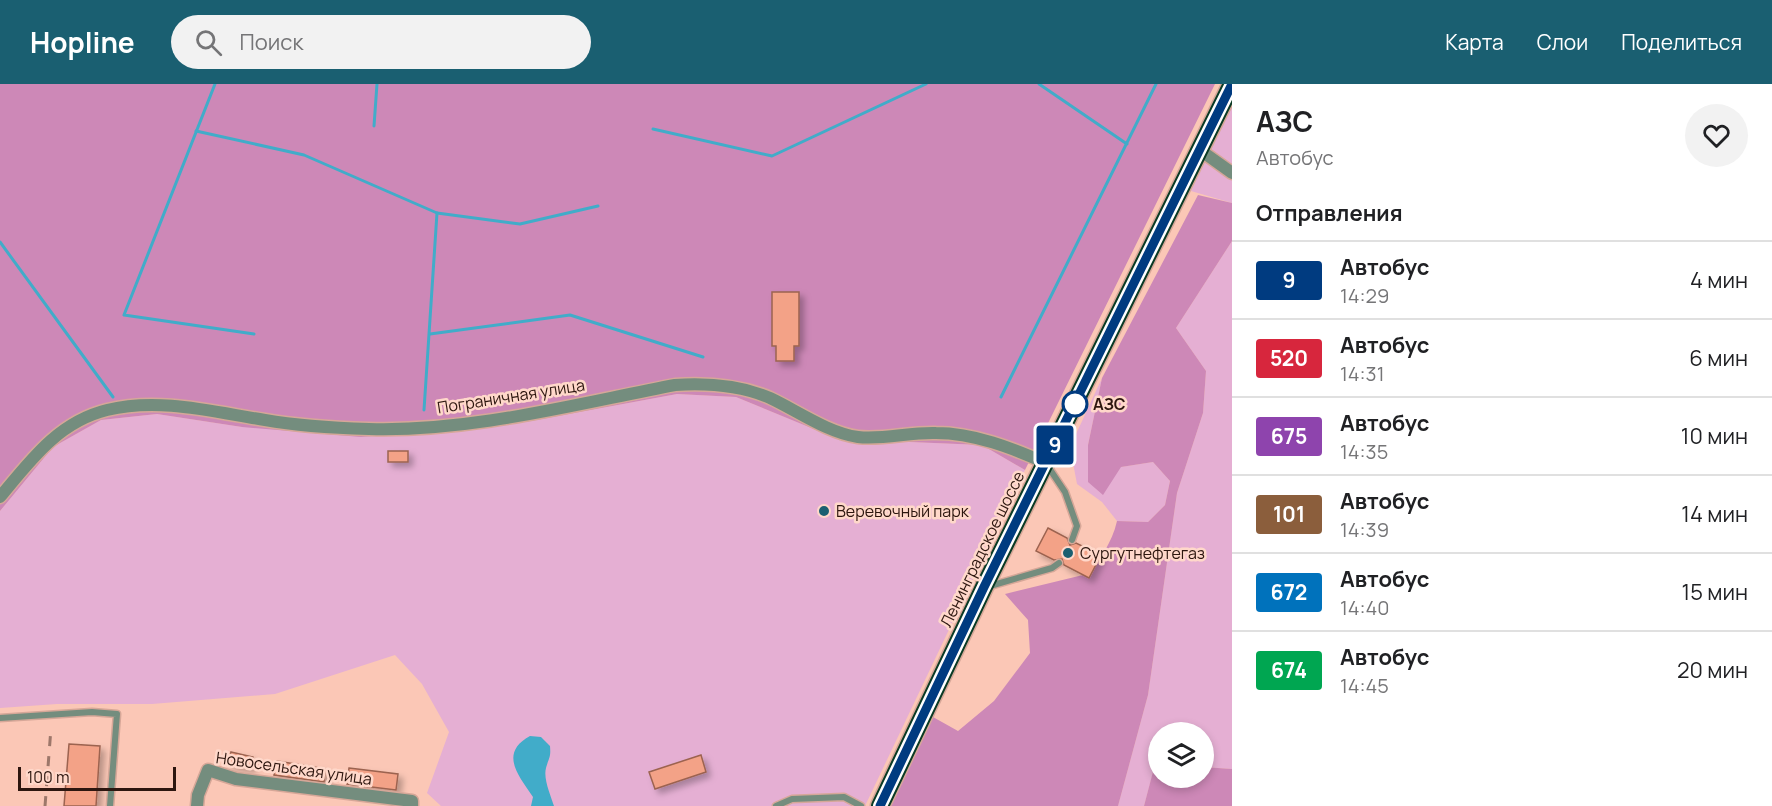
<!DOCTYPE html>
<html lang="ru">
<meta charset="utf-8">
<style>
body{margin:0;font-family:Manrope,sans-serif;background:#f2f2f2;color:#202124;height:100vh;display:flex;flex-direction:column;font-size:22px;white-space:nowrap}
*{box-sizing:border-box;margin:0}
p{font-size:20px;color:#757577}
.icon{flex:none;width:33px;height:33px;fill:none;stroke:currentColor;stroke-width:2;stroke-linecap:round;stroke-linejoin:round}
.map{position:relative;flex:1;overflow:hidden}
.details{display:flex;flex-direction:column;background:#fff;width:540px}
.details>*{flex:none}
.badge{padding:0 12px;border-radius:4px;font-size:21px;line-height:39px}
.tools{position:absolute;left:1148px;top:638px;display:grid;gap:12px}
.tools a{display:grid;place-items:center;width:66px;height:66px;border-radius:50%;background:#fff;box-shadow:0 3px 9px #0003;font-size:30px}
.scale{position:absolute;left:18px;bottom:15px;width:158px;box-sizing:border-box;padding-left:6px;border:3px solid #2d160f;border-top:0;font-size:16px;line-height:21px;white-space:nowrap;color:#2d160f;-webkit-text-stroke:4px #ffd8ca;paint-order:stroke}
.map>.badge{position:absolute;translate:-50% -50%;box-shadow:0 0 0 3px #fff}
h2{padding:0 24px;font-size:22px;line-height:54px}
.round{display:grid;place-items:center;flex:none;width:63px;height:63px;border-radius:32px;background:#f2f2f2}
.head{display:flex;align-items:center;justify-content:space-between;height:102px;padding:0 24px}
h1{font-size:28px;font-weight:700;line-height:45px}
ul{padding:0;list-style:none}
li{display:flex;align-items:center;gap:18px;height:78px;padding:0 24px;border-top:2px solid #e0e0e0}
li div{flex:1}
li b{display:block;font-size:22px}
li em{font-style:normal}
li .badge{min-width:66px;font-weight:700;text-align:center}
header{display:flex;align-items:center;gap:36px;box-sizing:border-box;height:84px;padding:0 30px;background:#1a5f71;color:#fff}
header strong{font-size:28px}
nav{display:flex;gap:33px;margin-inline-start:auto;font-size:21px}
.search{width:420px;height:54px;background:#f2f2f2;display:flex;align-items:center;gap:15px;box-sizing:border-box;padding:0 21px;border-radius:33px;color:#757577;font-size:22px}
main{display:flex;flex:1;min-height:0}
.map>svg:first-child{display:block}
.green{fill:#e5afd3}
.forest{fill:#cd88b7}
.water{fill:#41acc9}
.lines{fill:none;stroke-linecap:round;stroke-linejoin:round}
.stream{stroke:#41acc9;stroke-width:3}
.building{fill:#f3a287;stroke:#9c6350;stroke-width:1.5;filter:url(#shadow)}
.lane-casing{stroke:#d6a798;stroke-width:9}
.street-casing{stroke:#d6a798;stroke-width:15}
.highway-casing{stroke:#d6a798;stroke-width:21}
.lane{stroke:#748d7e;stroke-width:6}
.street{stroke:#748d7e;stroke-width:12}
.highway{stroke:#093a24;stroke-width:18}
.rail{stroke:#9d776a;stroke-width:3;stroke-dasharray:10 10;stroke-linecap:butt}
.line-casing{stroke:#fff;stroke-width:14}
.line{stroke:#003b80;stroke-width:9}
.stop-dot{fill:#fff;stroke:#003b80;stroke-width:3}
.poi-dot{fill:#1a5f71;stroke:#ffd8ca;stroke-width:2}
.labels{text-anchor:middle;dominant-baseline:central;stroke-width:5;stroke-linejoin:round;paint-order:stroke}
.street-label{font-size:16px;fill:#2d160f;stroke:#ffd8ca}
.stop-label{font-size:16px;font-weight:bold;fill:#2d160f;stroke:#ffd8ca;text-anchor:start}
.poi-label{font-size:16px;fill:#2d160f;stroke:#ffd8ca;text-anchor:start}
</style>
<header>
<strong>Hopline</strong>
<div class="search"><svg class="icon" aria-label="search" viewBox="0 0 24 24"><circle cx="10" cy="10" r="6"/><path d="M15 15l6 6"/></svg>Поиск</div>
<nav><a>Карта</a><a>Слои</a><a>Поделиться</a></nav>
</header>
<main>
<div class="map">
<svg width="1232" height="722" viewBox="0 0 1232 722">
<defs>
<filter id="shadow"><feDropShadow dx="4.5" dy="4.5" stdDeviation="3" flood-color="#0004"/></filter>
</defs>
<rect width="100%" height="100%" fill="#fbc7b6"/>
<g class="green">
<path d="M1232 22V119L1191 107Z"/>
<path d="M1232 157V685L1203 683V648H1158V680L1155 681 1144 722H1118L1148 611 1177 409 1203 329 1206 287 1176 244Z"/>
<path d="M1102 294 1088 361 1121 383 1153 378 1170 397 1165 421 1148 438 1117 437 1102 418 1077 400 1070 363Z"/>
<path d="M677 310 736 313 838 355 982 361 1025 386 865 722H441L427 709 449 648 422 600 395 571 275 610 152 620H57L0 624V427L53 363 101 336 157 330 242 343 531 337Z"/>
</g>
<g class="forest">
<path d="M0 0H1215L1025 386 982 361 838 355 736 313 677 310 531 337 361 353 242 343 157 330 101 336 53 363 0 427Z"/>
<path d="M1198 111 1232 119V157L1176 244 1206 287 1203 329 1177 409 1148 611 1118 722H891L933 633 958 647 994 617 1030 569 1028 536 1005 510 1083 491 1089 494C1099 474 1112 460 1117 437L1148 438 1165 421 1170 397 1153 378 1121 383 1103 411 1088 398V361L1102 294Z"/>
<path d="M1155 680H1158V693H1203V683L1232 685V722H1144Z"/>
</g>
<path class="water" d="M530 652 541 653 550 662C551 674 549 673 546 684 543 695 551 712 554 722H531L533 713C518 691 499 669 530 652Z"/>
<g class="lines">
<g class="stream">
<path d="M215 0 124 231 254 250"/>
<path d="M1039 0 1127 60"/>
<path d="M374 42 377 0"/>
<path d="M653 45 772 72 926 0"/>
<path d="M196 47 304 71 437 129 520 140 598 122"/>
<path d="M0 158 113 313"/>
<path d="M430 250 570 231 703 273"/>
<path d="M1001 313 1156 0"/>
<path d="M424 326 437 129"/>
</g>
</g>
<g class="building">
<path d="M772 208H799V262H794V277H776V262H772Z"/>
<rect x="388" y="367" width="20" height="11"/>
<path d="M1048 444 1067 454 1070 461 1076 459 1101 471 1089 494 1064 481 1062 475 1054 476 1036 467Z"/>
<path d="M69 660 100 662 96 722H64Z"/>
<path d="M231 668 253 673 251 684 228 680Z"/>
<path d="M701 671 706 688 655 705 649 688Z"/>
<path d="M277 677 325 685 324 698 274 691Z"/>
<path d="M349 684 398 690 396 706 347 700Z"/>
</g>
<g class="lines">
<defs>
<g id="lane">
<path d="M1047 381 1065 408 1077 442 1072 456"/>
<path d="M990 502 1052 484 1059 479"/>
<path d="M0 634 92 628 117 630 110 722"/>
<path d="M776 722 792 715 844 713 861 722"/>
</g>
<g id="street">
<path d="M1200 66 1232 89"/>
<path d="M0 413C30 377 58 338 107 326 159 313 214 328 265 336 299 342 334 344 369 345 471 348 575 320 675 301 706 299 740 301 770 314 796 326 828 349 858 353 883 356 910 348 936 349 974 349 1012 364 1046 379"/>
<path d="M197 722 198 711 208 686 236 695 412 717V722"/>
</g>
<path id="highway" d="M880 722 984 503 1232 0"/>
</defs>
<use href="#lane" class="lane-casing"/>
<use href="#street" class="street-casing"/>
<use href="#highway" class="highway-casing"/>
<use href="#lane" class="lane"/>
<use href="#street" class="street"/>
<use href="#highway" class="highway"/>
<path class="rail" d="M45 722 51 644"/>
</g>
<g class="lines">
<defs>
<path id="line" d="M880 722 984 503 1232 0"/>
</defs>
<use href="#line" class="line-casing"/>
<use href="#line" class="line"/>
</g>
<circle class="stop-dot" cx="1075" cy="320" r="12"/>
<g class="poi-dot">
<circle cx="824" cy="427" r="6"/>
<circle cx="1068" cy="469" r="6"/>
</g>
<g class="labels">
<g class="street-label">
<text transform="translate(511 312) rotate(-9)">Пограничная улица</text>
<text transform="translate(982 465) rotate(-64)">Ленинградское шоссе</text>
<text transform="translate(294 684) rotate(8)">Новосельская улица</text>
</g>
<g class="stop-label">
<text x="1093" y="320">АЗС</text>
</g>
<g class="poi-label">
<text x="836" y="427">Веревочный парк</text>
<text x="1080" y="469">Сургутнефтегаз</text>
</g>
</g>
</svg>
<div class="tools">
<a><svg class="icon" aria-label="layers" viewBox="0 0 24 24"><path d="M12 4l9 5-9 5-9-5zM3 14l9 5 9-5"/></svg></a>
</div>
<div class="scale">100 m</div>
<b class="badge" style="left:1055px;top:361px;background:#003b80;color:#fff">9</b>
</div>
<section class="details">
<div class="head"><div><h1>АЗС</h1><p>Автобус</p></div><a class="round"><svg class="icon" aria-label="heart" viewBox="0 0 24 24"><path d="M12 20l-8-8c-3-5 5-10 8-4 3-6 11-1 8 4z"/></svg></a></div>
<h2>Отправления</h2>
<ul>
<li><span class="badge" style="background:#003b80;color:#fff">9</span><div><b>Автобус</b><p>14:29</p></div><em>4 мин</em></li>
<li><span class="badge" style="background:#d7263d;color:#fff">520</span><div><b>Автобус</b><p>14:31</p></div><em>6 мин</em></li>
<li><span class="badge" style="background:#8e44ad;color:#fff">675</span><div><b>Автобус</b><p>14:35</p></div><em>10 мин</em></li>
<li><span class="badge" style="background:#8b5e3c;color:#fff">101</span><div><b>Автобус</b><p>14:39</p></div><em>14 мин</em></li>
<li><span class="badge" style="background:#0072bc;color:#fff">672</span><div><b>Автобус</b><p>14:40</p></div><em>15 мин</em></li>
<li><span class="badge" style="background:#00a651;color:#fff">674</span><div><b>Автобус</b><p>14:45</p></div><em>20 мин</em></li>
</ul>
</section>
</main>
